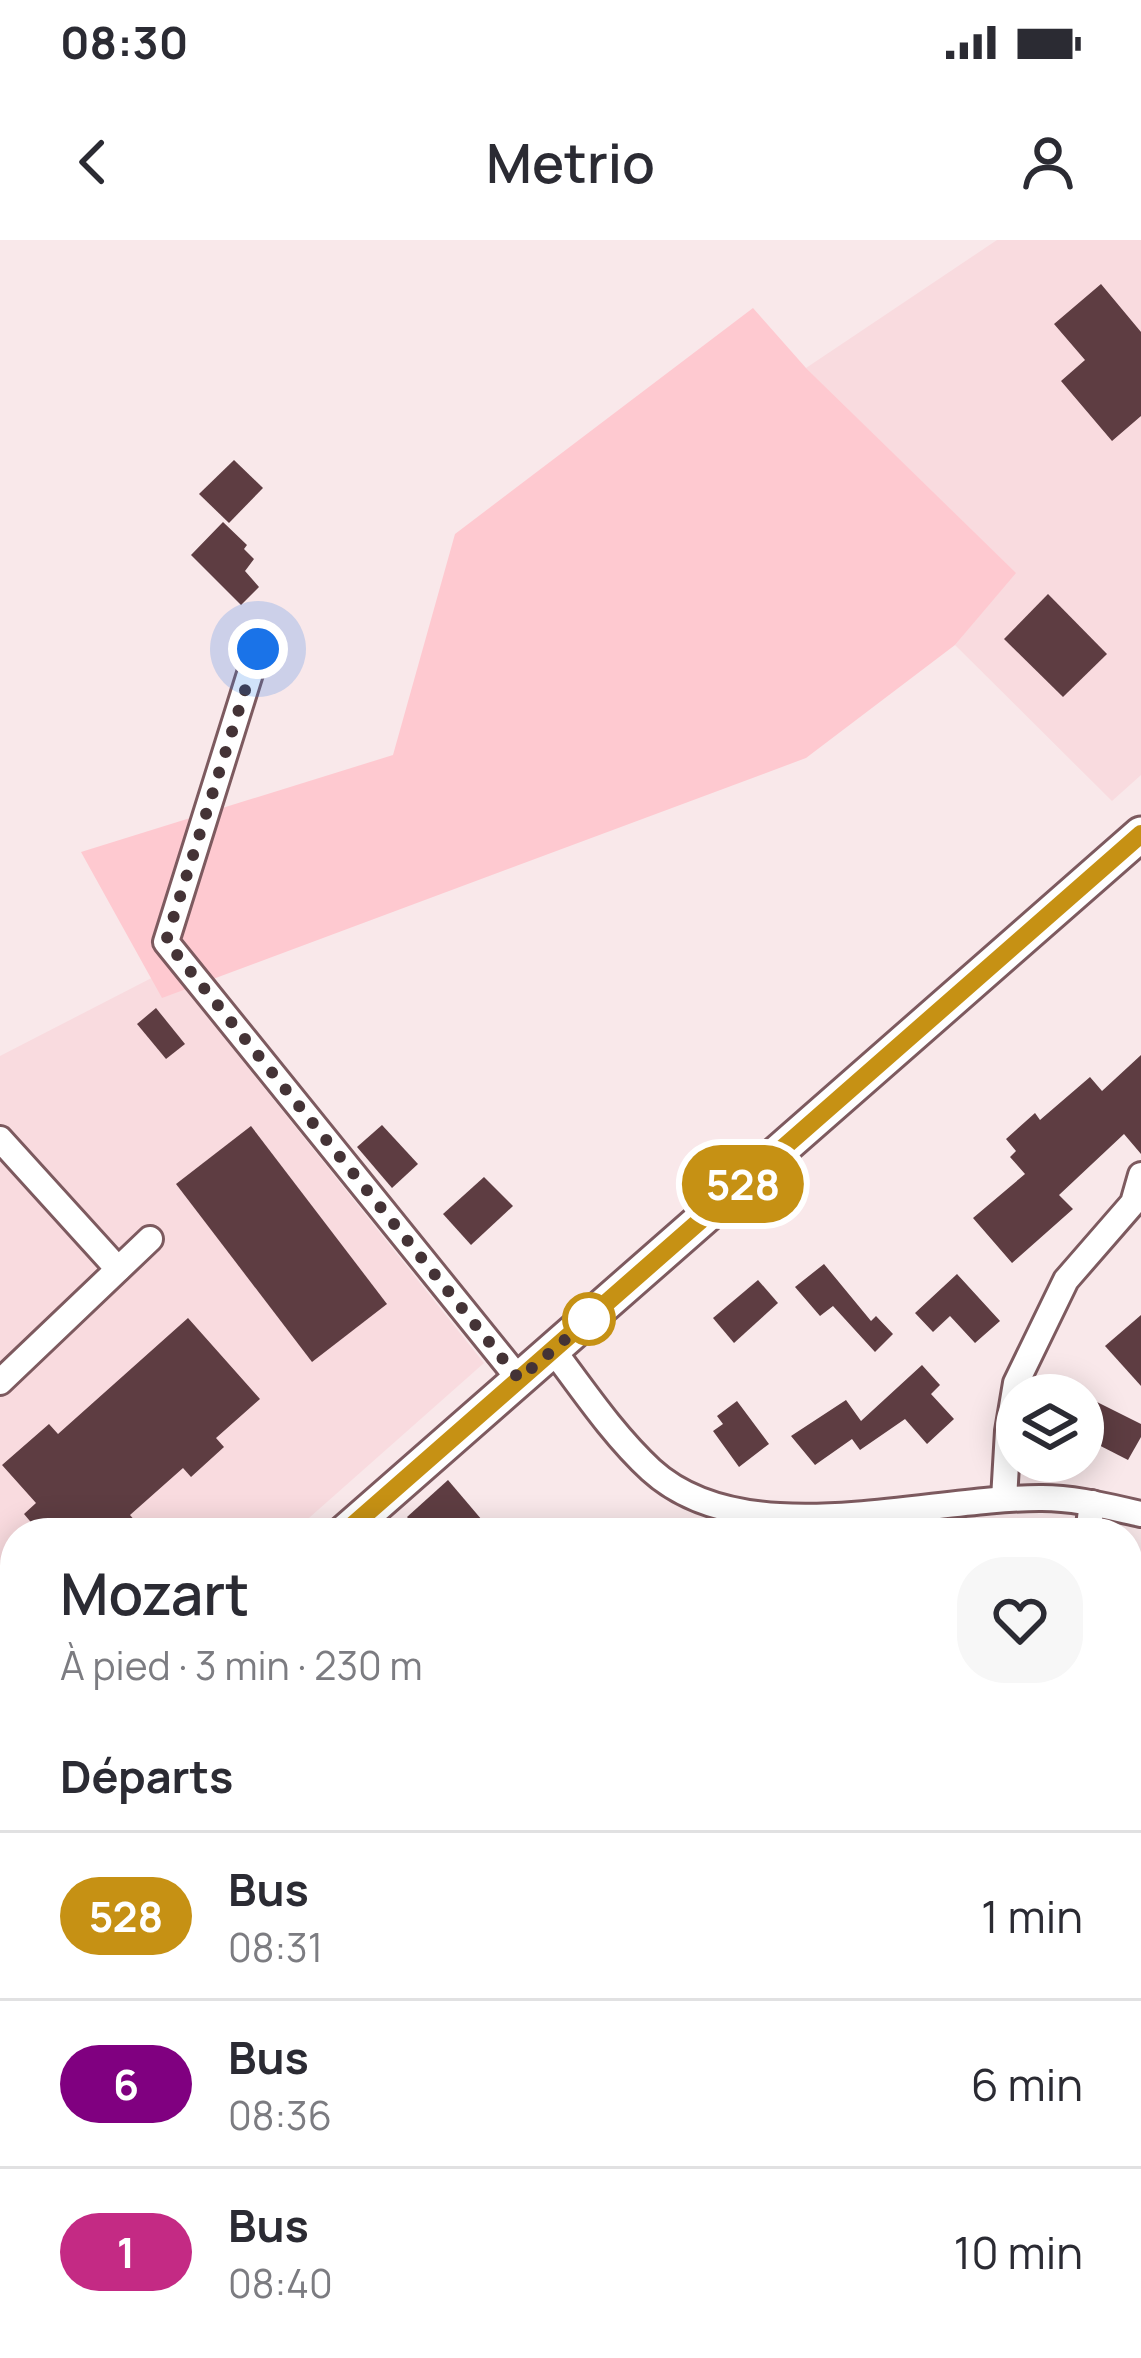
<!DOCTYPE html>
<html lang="fr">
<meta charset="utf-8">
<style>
body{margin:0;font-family:Manrope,sans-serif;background:#f7f7f7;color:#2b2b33;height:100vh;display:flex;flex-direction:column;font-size:45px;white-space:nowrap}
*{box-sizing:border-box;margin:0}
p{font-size:39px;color:#7c7c81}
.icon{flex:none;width:66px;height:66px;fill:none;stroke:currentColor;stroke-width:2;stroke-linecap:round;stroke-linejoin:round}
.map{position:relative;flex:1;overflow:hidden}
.panel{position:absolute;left:0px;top:1278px;width:1143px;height:840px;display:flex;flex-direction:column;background:#fff;border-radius:48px 48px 0 0;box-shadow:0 6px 30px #0003}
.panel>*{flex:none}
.badge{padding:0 24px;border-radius:39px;font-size:42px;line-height:78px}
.fabs{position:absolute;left:996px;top:1134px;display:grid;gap:24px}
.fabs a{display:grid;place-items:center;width:108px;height:108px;border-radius:50%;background:#fff;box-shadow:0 6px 30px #0003;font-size:60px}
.you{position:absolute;width:60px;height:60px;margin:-30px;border:9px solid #fff;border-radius:50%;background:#1a73e8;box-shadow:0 0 0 18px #1a73e833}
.map>.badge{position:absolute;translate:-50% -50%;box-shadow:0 0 0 6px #fff}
h2{padding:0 60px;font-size:45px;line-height:108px}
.round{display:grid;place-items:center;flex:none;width:126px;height:126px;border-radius:48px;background:#f7f7f7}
.summary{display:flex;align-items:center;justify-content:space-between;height:204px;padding:0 60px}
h1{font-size:57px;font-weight:600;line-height:90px}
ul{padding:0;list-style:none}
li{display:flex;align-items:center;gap:36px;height:168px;padding:0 60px;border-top:3px solid #e1e1e2}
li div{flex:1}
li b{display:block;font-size:45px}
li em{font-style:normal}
li .badge{min-width:132px;font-weight:700;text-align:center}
.status{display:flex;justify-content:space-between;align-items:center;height:84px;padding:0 60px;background:#fff;direction:ltr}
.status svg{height:33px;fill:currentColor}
header{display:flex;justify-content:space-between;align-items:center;height:156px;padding:0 60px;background:#fff;font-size:54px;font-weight:600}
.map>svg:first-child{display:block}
.built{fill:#f9dbdf}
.green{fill:#fec9d0}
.building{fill:#5e3d42}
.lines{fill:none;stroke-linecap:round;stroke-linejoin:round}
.minor-casing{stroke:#7d5a5f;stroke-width:30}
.secondary-casing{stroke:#7d5a5f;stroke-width:39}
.minor{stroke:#fff;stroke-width:24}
.secondary{stroke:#fff;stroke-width:33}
.line-casing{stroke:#fff;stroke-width:27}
.line{stroke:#c69114;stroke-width:18}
.walk{stroke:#443336;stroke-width:12;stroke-dasharray:0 21.6}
.stop-dot{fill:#fff;stroke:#c69114;stroke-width:6}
</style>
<div class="status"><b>08:30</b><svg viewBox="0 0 49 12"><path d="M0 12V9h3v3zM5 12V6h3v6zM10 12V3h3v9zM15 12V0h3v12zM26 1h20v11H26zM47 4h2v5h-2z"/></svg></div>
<header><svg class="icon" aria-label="back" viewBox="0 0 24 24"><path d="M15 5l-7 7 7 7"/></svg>Metrio<svg class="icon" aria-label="person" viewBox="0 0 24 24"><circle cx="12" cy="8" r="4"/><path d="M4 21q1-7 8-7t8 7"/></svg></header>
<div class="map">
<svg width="1141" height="2118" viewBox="0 0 1141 2118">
<rect width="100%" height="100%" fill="#f9e8ea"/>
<g class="built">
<path d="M997 0H1141V535L1112 561 955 405 1015 333 806 128Z"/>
<path d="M169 729 484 1123 292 1293H15V1538L0 1551V816Z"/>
</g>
<path class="green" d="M753 68 806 128 1016 333 955 405 806 518 162 758 81 612 393 515 455 294Z"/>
<g class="building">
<path d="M1101 44 1141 92V176L1112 201 1061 141 1085 120 1054 84Z"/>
<path d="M234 220 263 248 229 283 199 254Z"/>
<path d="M223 282 247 305 244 309 254 319 245 331 259 347 241 365 191 315Z"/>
<path d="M1048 354 1107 414 1063 457 1004 399Z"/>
<path d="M156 768 185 804 166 819 137 784Z"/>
<path d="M1141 815V914L1124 894 1059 955 1073 969 1012 1023 973 978 1025 934 1010 917 1016 911 1006 899 1035 873 1040 880 1090 837 1102 851Z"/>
<path d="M382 885 418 924 392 948 357 907Z"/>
<path d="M251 886 387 1064 312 1122 176 944Z"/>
<path d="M484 937 513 966 471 1005 443 974Z"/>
<path d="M824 1024 871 1081 876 1076 893 1094 875 1112 833 1066 820 1076 795 1047Z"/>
<path d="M957 1034 1000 1081 975 1103 950 1076 933 1092 915 1073Z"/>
<path d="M758 1040 778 1063 734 1103 713 1078Z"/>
<path d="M1141 1075V1146L1105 1106Z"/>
<path d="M188 1078 260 1159 216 1198 224 1207 191 1237 183 1228 130 1275 136 1282 124 1293H40L24 1274 36 1263 2 1225 49 1184 58 1194Z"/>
<path d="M922 1125 940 1145 931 1154 954 1179 927 1204 905 1179 860 1210 852 1199 815 1225 791 1196 846 1160 861 1181Z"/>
<path d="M1083 1155 1141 1184V1197L1128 1220 1083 1197Z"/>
<path d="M737 1161 769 1204 739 1227 713 1191 723 1184 717 1176Z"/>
<path d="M448 1240 493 1293H421L407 1277Z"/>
</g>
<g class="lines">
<defs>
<g id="minor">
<path d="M258 408 166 702 519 1139"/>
<path d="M0 899 118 1029"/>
<path d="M553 1110C583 1150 614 1196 651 1230 745 1316 926 1257 1042 1258 1076 1258 1109 1267 1141 1274"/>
<path d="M0 1142 150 999"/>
<path d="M1004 1259 1008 1191 1016 1143 1066 1040 1133 963 1141 935"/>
<path d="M1088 1293 1092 1263"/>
<path d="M0 1362 15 1378"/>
<path d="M1128 1479 1141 1481"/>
<path d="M1128 1817 1141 1806"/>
<path d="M1128 1887 1141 1905"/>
</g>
<g id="secondary">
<path d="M344 1293 1141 594"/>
<path d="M0 1595 15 1582"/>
</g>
</defs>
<use href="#minor" class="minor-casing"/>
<use href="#secondary" class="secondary-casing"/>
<use href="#minor" class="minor"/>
<use href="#secondary" class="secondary"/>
</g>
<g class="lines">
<defs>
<path id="line" d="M344 1293 1141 594"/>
</defs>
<use href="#line" class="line-casing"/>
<use href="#line" class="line"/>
<path class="walk" d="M258 409 166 701 519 1139 589 1079"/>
</g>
<circle class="stop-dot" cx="589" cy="1079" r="24"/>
</svg>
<div class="fabs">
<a><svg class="icon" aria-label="layers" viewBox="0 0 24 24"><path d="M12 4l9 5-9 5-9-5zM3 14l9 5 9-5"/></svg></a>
</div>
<div class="you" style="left:258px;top:409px"></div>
<b class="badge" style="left:743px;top:944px;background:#c69114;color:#fff">528</b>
<section class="panel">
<div class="summary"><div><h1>Mozart</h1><p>À pied · 3 min · 230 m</p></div><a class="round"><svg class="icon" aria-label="heart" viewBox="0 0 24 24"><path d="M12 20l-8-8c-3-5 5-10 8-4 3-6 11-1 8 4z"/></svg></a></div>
<h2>Départs</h2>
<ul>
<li><span class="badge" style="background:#c69114;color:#fff">528</span><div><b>Bus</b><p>08:31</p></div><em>1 min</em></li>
<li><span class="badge" style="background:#800080;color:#fff">6</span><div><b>Bus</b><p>08:36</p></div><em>6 min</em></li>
<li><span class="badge" style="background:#c42a84;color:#fff">1</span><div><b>Bus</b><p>08:40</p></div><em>10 min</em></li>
</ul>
</section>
</div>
